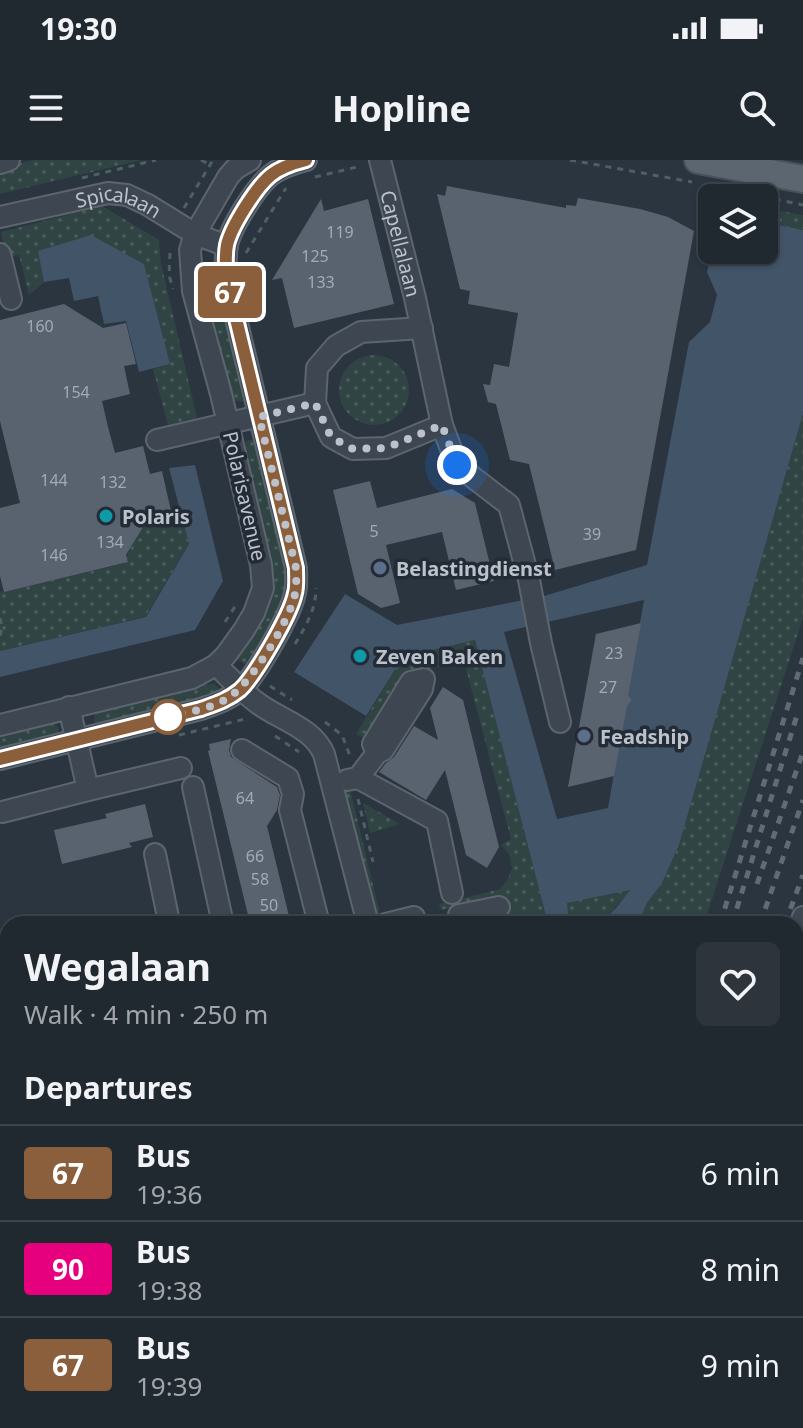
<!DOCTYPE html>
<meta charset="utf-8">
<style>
body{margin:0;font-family:"Noto Sans",sans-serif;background:#2d343c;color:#f1f3f6;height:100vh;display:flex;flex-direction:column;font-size:30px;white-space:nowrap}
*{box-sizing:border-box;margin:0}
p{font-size:26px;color:#a2a6ab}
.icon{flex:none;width:44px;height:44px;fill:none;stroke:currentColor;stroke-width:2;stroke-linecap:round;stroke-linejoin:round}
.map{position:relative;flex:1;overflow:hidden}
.panel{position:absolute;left:0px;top:756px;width:804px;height:512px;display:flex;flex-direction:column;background:#202830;border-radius:24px 24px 0 0;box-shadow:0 2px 6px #0004,0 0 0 2px #3d444c}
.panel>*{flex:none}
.badge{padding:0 16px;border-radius:6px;font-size:28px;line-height:52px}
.tools{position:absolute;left:698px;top:24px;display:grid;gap:16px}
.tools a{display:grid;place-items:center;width:80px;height:80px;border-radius:12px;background:#202830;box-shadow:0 2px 6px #0004,0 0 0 2px #3d444c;font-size:40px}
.you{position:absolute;width:40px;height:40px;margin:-20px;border:6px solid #fff;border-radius:50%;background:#1a73e8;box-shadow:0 0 0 12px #1a73e833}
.map>.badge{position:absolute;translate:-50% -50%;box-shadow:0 0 0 4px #fff}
h2{padding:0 24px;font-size:30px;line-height:72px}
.round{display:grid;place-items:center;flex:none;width:84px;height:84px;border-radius:12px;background:#2d343c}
.head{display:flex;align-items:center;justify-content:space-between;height:136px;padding:0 24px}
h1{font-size:38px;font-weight:700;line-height:60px}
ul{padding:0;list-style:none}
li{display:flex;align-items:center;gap:24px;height:96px;padding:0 24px;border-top:2px solid #3d444c}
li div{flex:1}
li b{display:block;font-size:30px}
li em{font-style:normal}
li .badge{min-width:88px;font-weight:700;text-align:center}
.status{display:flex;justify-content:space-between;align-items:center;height:56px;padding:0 40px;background:#202830;direction:ltr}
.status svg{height:22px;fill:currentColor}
header{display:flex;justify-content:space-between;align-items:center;height:104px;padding:0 24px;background:#202830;font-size:36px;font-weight:700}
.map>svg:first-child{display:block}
.grass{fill:url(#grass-dots)}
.forest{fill:url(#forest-crowns)}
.water{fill:#425467;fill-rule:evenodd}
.building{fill:#596370}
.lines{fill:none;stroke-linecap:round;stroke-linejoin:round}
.minor-casing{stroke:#5c656e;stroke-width:24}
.major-casing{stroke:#48505a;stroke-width:30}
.path{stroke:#4e6162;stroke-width:3;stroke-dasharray:6 6;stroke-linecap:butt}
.minor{stroke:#3e4751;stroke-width:20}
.major{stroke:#5c6670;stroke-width:26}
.rail{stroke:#616b77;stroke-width:5;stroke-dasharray:8 8;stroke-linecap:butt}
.line-casing{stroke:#fff;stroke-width:18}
.line{stroke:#8b5e3c;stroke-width:12}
.walk{stroke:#bbc2cb;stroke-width:8;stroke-dasharray:0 14.4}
.culture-dot{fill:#0f9aa8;stroke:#232c36;stroke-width:3}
.service-dot{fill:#5c6f8a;stroke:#232c36;stroke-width:3}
.stop-dot{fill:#fff;stroke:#8b5e3c;stroke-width:4}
.labels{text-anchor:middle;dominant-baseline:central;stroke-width:7;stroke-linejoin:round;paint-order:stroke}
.number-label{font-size:16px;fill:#a2aab4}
.street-label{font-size:20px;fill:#bbc2cb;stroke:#232c36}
.poi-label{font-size:20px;font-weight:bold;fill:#bbc2cb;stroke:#232c36;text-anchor:start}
</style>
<div class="status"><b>19:30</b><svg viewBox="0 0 49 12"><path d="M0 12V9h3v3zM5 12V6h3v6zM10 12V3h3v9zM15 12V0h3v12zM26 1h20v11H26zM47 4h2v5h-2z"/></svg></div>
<header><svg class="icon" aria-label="menu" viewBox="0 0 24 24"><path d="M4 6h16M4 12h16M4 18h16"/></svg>Hopline<svg class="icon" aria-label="search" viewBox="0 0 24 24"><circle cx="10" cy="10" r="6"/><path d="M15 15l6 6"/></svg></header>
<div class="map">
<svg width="803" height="1268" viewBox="0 0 803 1268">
<defs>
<pattern id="grass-dots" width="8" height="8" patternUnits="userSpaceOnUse" patternTransform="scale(2)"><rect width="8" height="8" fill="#2f4443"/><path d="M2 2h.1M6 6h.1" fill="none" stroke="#4b5d5d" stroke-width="1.8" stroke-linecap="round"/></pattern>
<pattern id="forest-crowns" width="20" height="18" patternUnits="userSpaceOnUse" patternTransform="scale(2)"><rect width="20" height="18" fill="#2f4443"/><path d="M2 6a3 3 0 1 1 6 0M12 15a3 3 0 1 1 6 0" fill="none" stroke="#4b5d5d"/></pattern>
</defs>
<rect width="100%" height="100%" fill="#2a3540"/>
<g class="grass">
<path d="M33 0H142L0 34V8Z"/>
<path d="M102 46 159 80 161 103 197 258 168 265 153 209 170 204 144 104 39 91 44 122 29 135 19 95 6 98 1 72Z"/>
<path d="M764 48 803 55V70L764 62Z"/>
<path d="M216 108 218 112 246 240C240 243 236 241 231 238L204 139 202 122 210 109Z"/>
<circle cx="374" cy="230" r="35"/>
<path d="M803 254V458L704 764H638L647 743 662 723 679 685Z"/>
<path d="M248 280H253L258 283 289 422 281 451 247 506 233 496 268 439 274 417 241 287Z"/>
<path d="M180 350 189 384 145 457 0 491V432L123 404 145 359Z"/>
<path d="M475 480 548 764H501L511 761 506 738 441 750 439 744 500 729 508 719 512 708 509 694 501 685 511 679 464 501 413 513 370 582 356 574 403 497Z"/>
<path d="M215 524 220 530 216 539 97 569 94 561 95 552 200 525Z"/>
<path d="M53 561 59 569 56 579 0 593V573Z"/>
<path d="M350 629 380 754 375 756 343 631Z"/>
<path d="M363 643 400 664 370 673Z"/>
<path d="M632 729 600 764H569L566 743Z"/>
<path d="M266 1260H369L337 1268H268Z"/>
<path d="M486 1260H543L540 1268H483Z"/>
</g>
<g class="forest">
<path d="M803 819V985L796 1004V820Z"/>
<path d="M636 1260H704L701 1268H633Z"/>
</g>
<g class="water">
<path d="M764 62 803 70V254L679 685 662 723 647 743 638 764H600L616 748 630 730 567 743 569 764H548L475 480 403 497 366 556 294 512 345 434 397 465 544 436 647 405 689 182 710 162 717 135 707 112 712 90H764ZM644 440 608 648 557 659 504 472Z"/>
<path d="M91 75 144 104 170 204 139 212 126 161 104 164 98 136 74 141 69 118 44 122 38 91Z"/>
<path d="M195 305 223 421 195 470 0 517V491L146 457 189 384 169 308Z"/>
<path d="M803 985V1070L796 1090V1004Z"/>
<path d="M420 1260H486L483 1268H421Z"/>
</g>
<g class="building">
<path d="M447 26 566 48V45L576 46 578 38 640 49 668 57 694 71 636 390 555 410 529 304 510 300 496 244 488 242 483 224 490 225 494 204 509 207 518 153 468 144 470 131 460 129 437 34 445 36Z"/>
<path d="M321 39 324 51 368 39 394 144 294 168 282 118 272 120Z"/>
<path d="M64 144 103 168 126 163 136 204 124 206 130 234 102 241 108 267 115 293 143 286 150 314 162 311 171 351 149 357 126 395 128 402 4 432 0 416V348L20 343 0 261V160Z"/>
<path d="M370 321 377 348 452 329 475 343 494 421 456 430 442 372 386 385 400 443 381 448 358 434 333 330Z"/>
<path d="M641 463 628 536 632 540 627 546 614 616 568 627 596 474Z"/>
<path d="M443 527 463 540 499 687 487 708 466 695 445 610 426 640 379 612 386 603 394 597 414 566 438 580 430 548Z"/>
<path d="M231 579 229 590 231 597 277 627 280 635 277 650 267 666 289 756 255 764H252L251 759H249L208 591 210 590 209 584Z"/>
<path d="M145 644 153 677 129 683 132 687 62 704 54 670 107 658 105 654Z"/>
</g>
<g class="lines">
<defs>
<g id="minor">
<path id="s1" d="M380 0 415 138 442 265 457 305 509 345 529 420 541 483 560 562"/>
<path d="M0 3 9 0"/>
<path id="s2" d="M0 57 108 33 127 35 148 45 195 74 227 86"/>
<path d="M0 94 11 139"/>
<path d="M422 168 361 172 336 186 317 208 315 243 331 277 353 289 386 288 442 265"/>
<path d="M157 280 315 243"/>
<path d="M216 505C230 518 243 533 259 544 281 560 313 568 324 594L368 764"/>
<path d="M69 547 88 630 181 608"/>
<path d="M0 565 192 518 216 505 226 495 244 470 254 453 263 428 261 405 221 234 193 131 190 90 195 74 228 17 235 9 250 0"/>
<path d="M242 590 288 618 293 634 290 650 319 764"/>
<path d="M0 599 201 549C215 544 228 540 240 530 256 516 291 454 295 433 297 425 296 416 296 408L226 117C226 107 225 95 227 85 231 67 256 27 271 15 280 8 294 3 306 0"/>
<path d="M358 618 377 593 383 590 422 529 424 519 411 522 373 584 377 593"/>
<path d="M347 620 358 618 437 661 452 733"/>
<path d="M193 627 223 764"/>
<path d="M2 652 88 630"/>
<path d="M155 694 169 762"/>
<path d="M386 764 414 757"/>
<path d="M461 764 459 755 499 747"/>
<path d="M796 775 803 757"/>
<path d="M0 854 8 852"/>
<path d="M0 1052 8 1057"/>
<path d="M0 1104 8 1105"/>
<path d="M137 1260 139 1268"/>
<path d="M252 1260 254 1268"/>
<path d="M56 1268 88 1260"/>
<path d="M615 1268 618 1260"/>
</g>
<path id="major" d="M698 0 803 19"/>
</defs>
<use href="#minor" class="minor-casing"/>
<use href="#major" class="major-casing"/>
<g class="path">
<path d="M201 0 210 5"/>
<path d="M570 0 692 22"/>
<path d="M315 17 361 6"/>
<path d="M82 18 156 0"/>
<path d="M728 29 803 45"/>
<path d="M184 48 213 0"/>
<path d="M170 93 169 115 173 129"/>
<path d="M246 93 286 28"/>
<path d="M0 458 2 466 0 477"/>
<path d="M225 462 236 445"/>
<path d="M295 484C306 466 316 449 316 428"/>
<path d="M270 526 292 540"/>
<path d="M325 562 342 575 350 596"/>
<path d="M179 575 249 558"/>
<path d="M275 576 299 592"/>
<path d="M358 639 373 702"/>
<path d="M0 1128 8 1132"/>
<path d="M0 1155 8 1143"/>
<path d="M381 1260 383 1268"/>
</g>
<use href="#minor" class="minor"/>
<use href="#major" class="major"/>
<g class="rail">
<path d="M757 724 803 592"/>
<path d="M720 764 803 498"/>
<path d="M732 764 798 552"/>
<path d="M760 764 803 640"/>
<path d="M785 764 803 715"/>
<path d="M560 1268 562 1260"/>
<path d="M598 1268 601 1260"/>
</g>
</g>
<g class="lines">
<defs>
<path id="line" d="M0 599 201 549C215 544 228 540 240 530 255 516 291 454 295 433 297 426 296 416 296 408L226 117C226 107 225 95 227 85 231 67 256 27 271 15 280 8 294 3 306 0"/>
</defs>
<use href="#line" class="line-casing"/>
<use href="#line" class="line"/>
<path class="walk" d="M168 557C187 552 211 549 228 538 251 524 290 460 295 434 297 426 296 416 296 408L259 257 315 243 331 277 353 289 386 288 442 265 457 305"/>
</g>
<g class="culture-dot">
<circle cx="106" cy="356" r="8"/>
<circle cx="360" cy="496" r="8"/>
</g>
<g class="service-dot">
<circle cx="380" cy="408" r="8"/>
<circle cx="584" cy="576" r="8"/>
</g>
<circle class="stop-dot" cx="168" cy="557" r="16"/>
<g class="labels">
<g class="number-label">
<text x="340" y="72">119</text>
<text x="315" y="96">125</text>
<text x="321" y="122">133</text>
<text x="40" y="166">160</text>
<text x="76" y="232">154</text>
<text x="54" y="320">144</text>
<text x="113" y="322">132</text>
<text x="374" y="371">5</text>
<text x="592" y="374">39</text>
<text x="110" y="382">134</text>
<text x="54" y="395">146</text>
<text x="614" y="493">23</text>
<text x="608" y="527">27</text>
<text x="245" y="638">64</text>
<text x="255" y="696">66</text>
<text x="260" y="719">58</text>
<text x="269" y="745">50</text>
</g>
<g class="street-label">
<text stroke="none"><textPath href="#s2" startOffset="122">Spicalaan</textPath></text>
<text stroke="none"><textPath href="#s1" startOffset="86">Capellalaan</textPath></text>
<text transform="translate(245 336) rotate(77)">Polarisavenue</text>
</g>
<g class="poi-label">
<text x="122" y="356">Polaris</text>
<text x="396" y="408">Belastingdienst</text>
<text x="376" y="496">Zeven Baken</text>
<text x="600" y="576">Feadship</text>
</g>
</g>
</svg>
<div class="tools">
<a><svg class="icon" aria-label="layers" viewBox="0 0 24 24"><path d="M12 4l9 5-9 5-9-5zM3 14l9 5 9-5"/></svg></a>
</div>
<div class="you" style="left:457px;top:305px"></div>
<b class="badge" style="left:230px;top:132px;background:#8b5e3c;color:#fff">67</b>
<section class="panel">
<div class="head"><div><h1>Wegalaan</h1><p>Walk · 4 min · 250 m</p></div><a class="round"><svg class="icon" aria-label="heart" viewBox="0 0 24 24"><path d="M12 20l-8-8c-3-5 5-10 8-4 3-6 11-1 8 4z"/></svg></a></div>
<h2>Departures</h2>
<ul>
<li><span class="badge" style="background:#8b5e3c;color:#fff">67</span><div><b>Bus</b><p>19:36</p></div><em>6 min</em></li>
<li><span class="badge" style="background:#e6007e;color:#fff">90</span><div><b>Bus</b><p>19:38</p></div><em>8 min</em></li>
<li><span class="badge" style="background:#8b5e3c;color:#fff">67</span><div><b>Bus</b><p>19:39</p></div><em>9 min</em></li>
</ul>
</section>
</div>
